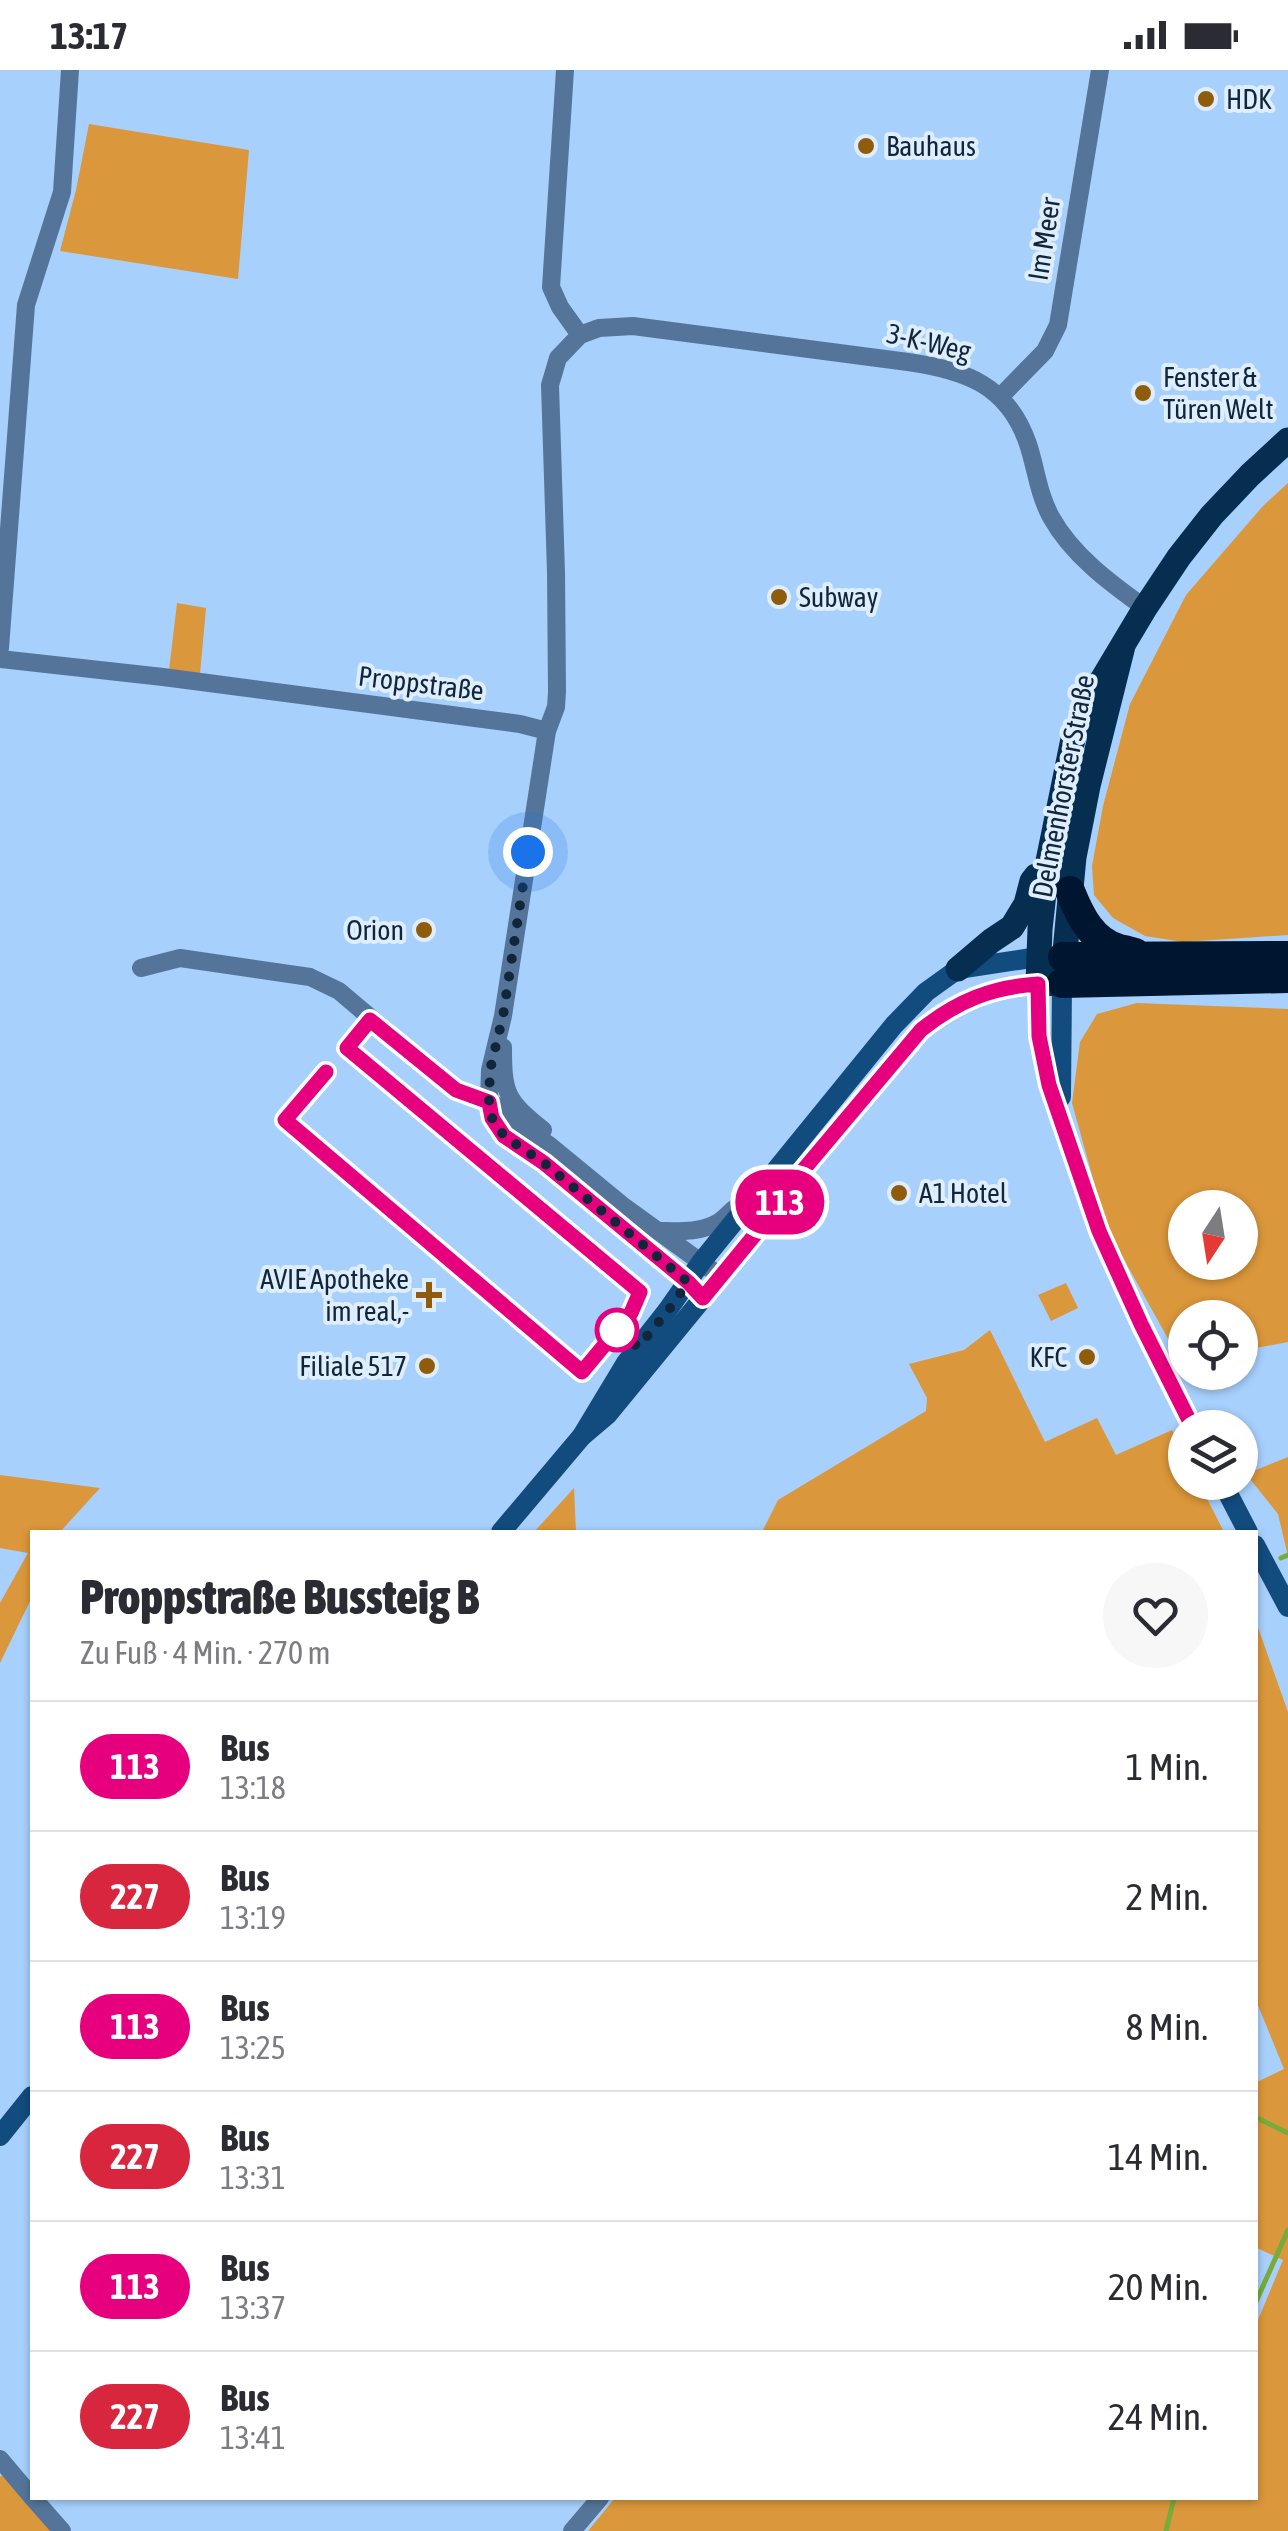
<!DOCTYPE html>
<html lang="de">
<meta charset="utf-8">
<style>
body{margin:0;font-family:"Asap Condensed",sans-serif;background:#f7f7f7;color:#2b2b33;height:100vh;display:flex;flex-direction:column;font-size:38px;white-space:nowrap}
*{box-sizing:border-box;margin:0}
p{font-size:32px;color:#7c7c81}
.icon{flex:none;width:55px;height:55px;fill:none;stroke:currentColor;stroke-width:2;stroke-linecap:round;stroke-linejoin:round}
.map{position:relative;flex:1;overflow:hidden}
.drawer{position:absolute;left:30px;top:1460px;width:1228px;height:970px;display:flex;flex-direction:column;background:#fff;border-radius:0px;box-shadow:0 2px 8px #0004}
.drawer>*{flex:none}
.badge{padding:0 20px;border-radius:32px;font-size:35px;line-height:65px}
.needle{width:65px;rotate:192deg}
.tools{position:absolute;left:1168px;top:1120px;display:grid;gap:20px}
.tools a{display:grid;place-items:center;width:90px;height:90px;border-radius:50%;background:#fff;box-shadow:0 2px 8px #0004;font-size:50px}
.you{position:absolute;width:50px;height:50px;margin:-25px;border:8px solid #fff;border-radius:50%;background:#1a73e8;box-shadow:0 0 0 15px #1a73e833}
.map>.badge{position:absolute;translate:-50% -50%;box-shadow:0 0 0 5px #fff}
.round{display:grid;place-items:center;flex:none;width:105px;height:105px;border-radius:52px;background:#f7f7f7}
.headline{display:flex;align-items:center;justify-content:space-between;height:170px;padding:0 50px}
h1{font-size:48px;font-weight:800;line-height:75px}
ul{padding:0;list-style:none}
li{display:flex;align-items:center;gap:30px;height:130px;padding:0 50px;border-top:2px solid #e1e1e2}
li div{flex:1}
li b{display:block;font-size:38px}
li em{font-style:normal}
li .badge{min-width:110px;font-weight:700;text-align:center}
.status{display:flex;justify-content:space-between;align-items:center;height:70px;padding:0 50px;background:#fff;direction:ltr}
.status svg{height:28px;fill:currentColor}
.map>svg:first-child{display:block}
.green{fill:#db973b;fill-rule:evenodd}
.lines{fill:none;stroke-linecap:round;stroke-linejoin:round}
.stream{stroke:#77ab3b;stroke-width:5}
.street{stroke:#547599;stroke-width:18}
.secondary{stroke:#124b7e;stroke-width:20}
.primary{stroke:#062e51;stroke-width:25}
.highway{stroke:#001630;stroke-width:30}
.line-casing{stroke:#fff;stroke-width:22}
.line{stroke:#e6007e;stroke-width:15}
.walk{stroke:#12263b;stroke-width:10;stroke-dasharray:0 18}
.poi-dot{fill:#8f5c0b;stroke:#deeeff;stroke-width:4}
.stop-dot{fill:#fff;stroke:#e6007e;stroke-width:5}
.labels{text-anchor:middle;dominant-baseline:central;stroke-width:8;stroke-linejoin:round;paint-order:stroke}
.poi-label{font-size:28px;fill:#12263b;stroke:#deeeff;text-anchor:start}
.street-label{font-size:28px;fill:#12263b;stroke:#deeeff}
</style>
<div class="status"><b>13:17</b><svg viewBox="0 0 49 12"><path d="M0 12V9h3v3zM5 12V6h3v6zM10 12V3h3v9zM15 12V0h3v12zM26 1h20v11H26zM47 4h2v5h-2z"/></svg></div>
<div class="map">
<svg width="1288" height="2461" viewBox="0 0 1288 2461">
<rect width="100%" height="100%" fill="#a7d0fc"/>
<g class="green">
<path d="M89 54 249 80 238 209 60 181 76 120Z"/>
<path d="M1288 413V865L1183 872 1145 866 1113 848 1094 825 1092 796 1103 736 1130 634 1186 525 1263 436Z"/>
<path d="M177 533 206 538 200 604 169 600Z"/>
<path d="M1137 933 1288 939V1272L1240 1281V1248H1185V1291L1181 1292 1107 1159 1072 1033 1080 972 1097 944ZM1185 1138H1240V1192H1185Z"/>
<path d="M1066 1213 1078 1238 1051 1251 1038 1225Z"/>
<path d="M990 1260 1045 1372 1097 1348 1116 1385 1172 1360 1185 1385V1412L1199 1413 1224 1462H762L778 1430 926 1341 927 1328 909 1294 964 1280Z"/>
<path d="M1288 1387V1486L1278 1444 1246 1404Z"/>
<path d="M0 1405 100 1418 60 1462H32V1527L0 1593V1533L28 1483 0 1478Z"/>
<path d="M574 1418 576 1462H534Z"/>
<path d="M1255 1549 1288 1642V2461H588L615 2428H1255V2257L1283 2190 1255 2177V2013L1284 1999 1255 1928Z"/>
<path d="M2 2405 52 2461H0V2407Z"/>
</g>
<g class="lines">
<g class="stream">
<path d="M1281 1488 1288 1485"/>
<path d="M1255 2047 1288 2063"/>
<path d="M1255 2234 1288 2160"/>
<path d="M1166 2461 1174 2428"/>
</g>
<g class="street">
<path d="M565 0 551 217 560 237 580 265 558 288 550 315 556 502 557 622 556 637 547 661 503 946 490 1000 489 1031 492 1048 504 1066 543 1093 688 1212 697 1222"/>
<path d="M580 265 599 258 633 256 908 292C965 300 1008 315 1028 374 1036 398 1038 423 1051 447 1072 485 1110 513 1145 538"/>
<path d="M1000 327 1045 281 1058 255 1100 0"/>
<path d="M0 578 26 235 62 122 70 0"/>
<path d="M0 589 163 607 520 654 547 661"/>
<path d="M141 898 180 888 310 907 339 921 456 1020 489 1031 498 1037 504 1045 549 1075 622 1135 720 1206"/>
<path d="M503 977C503 1024 506 1030 543 1060"/>
<path d="M659 1161C678 1161 699 1163 717 1153 728 1147 732 1137 744 1133"/>
<path d="M0 2389 32 2427"/>
<path d="M33 2428 62 2461"/>
<path d="M572 2461 600 2428"/>
</g>
<g class="secondary">
<path d="M1061 1027 1062 913"/>
<path d="M582 1366 608 1344 762 1156 799 1105 921 960C957 931 992 917 1038 914L1039 966 1049 1015 1099 1161 1141 1254 1193 1358"/>
<path d="M1222 1412 1248 1462"/>
<path d="M501 1462 582 1366 626 1293 667 1241 702 1191 894 955 926 922 958 899 1038 887"/>
<path d="M1255 1475 1288 1537"/>
<path d="M0 2066 32 2026"/>
</g>
<g class="primary">
<path d="M1123 576 1088 716 1074 787 1062 913 1038 914 1040 859 1047 796 1073 669 1090 630 1145 538 1179 487 1212 445 1250 405 1288 370"/>
<path d="M958 899 991 871 1012 857 1026 834 1032 811 1036 806"/>
</g>
<g class="highway">
<path d="M1070 821C1080 846 1092 871 1119 879 1124 880 1130 881 1135 883"/>
<path d="M1063 887 1288 886"/>
<path d="M1062 913 1288 908"/>
</g>
</g>
<g class="lines">
<defs>
<path id="line" d="M326 1002 285 1050 582 1302 631 1243 640 1222 347 978 370 950 456 1020 489 1032 492 1048 504 1066 544 1093 688 1212 703 1228 762 1156 799 1105 921 960C957 931 992 917 1038 914L1039 966 1049 1015 1099 1161 1141 1254 1193 1358"/>
</defs>
<use href="#line" class="line-casing"/>
<use href="#line" class="line"/>
<path class="walk" d="M528 782 503 946 490 1000 489 1032 492 1048 504 1066 544 1093 688 1212 668 1241 638 1277 617 1260"/>
</g>
<g class="poi-dot">
<circle cx="1206" cy="29" r="10"/>
<circle cx="866" cy="76" r="10"/>
<circle cx="1143" cy="323" r="10"/>
<circle cx="779" cy="527" r="10"/>
<circle cx="424" cy="860" r="10"/>
<circle cx="899" cy="1123" r="10"/>
<path d="M424 1210h10v10h10v10h-10v10h-10v-10h-10v-10h10z"/>
<circle cx="1087" cy="1287" r="10"/>
<circle cx="427" cy="1296" r="10"/>
</g>
<circle class="stop-dot" cx="617" cy="1260" r="20"/>
<g class="labels">
<g class="poi-label">
<text x="1226" y="29">HDK</text>
<text x="886" y="76">Bauhaus</text>
<text x="1163" y="307">Fenster &amp;<tspan x="1163" dy="32">Türen Welt</tspan></text>
<text x="799" y="527">Subway</text>
<text x="404" y="860" text-anchor="end">Orion</text>
<text x="919" y="1123">A1 Hotel</text>
<text x="409" y="1209" text-anchor="end">AVIE Apotheke<tspan x="409" dy="32">im real,-</tspan></text>
<text x="1067" y="1287" text-anchor="end">KFC</text>
<text x="407" y="1296" text-anchor="end">Filiale 517</text>
</g>
<g class="street-label">
<text transform="translate(1044 169) rotate(-81)">Im Meer</text>
<text transform="translate(929 272) rotate(13)">3-K-Weg</text>
<text transform="translate(421 613) rotate(7)">Proppstraße</text>
<text transform="translate(1063 716) rotate(-79)">Delmenhorster Straße</text>
</g>
</g>
</svg>
<div class="tools">
<a><svg class="needle" viewBox="-14 -14 28 28"><path d="M0-13l5 13h-10z" fill="#e53935"/><path d="M0 13l5-13h-10z" fill="#7c7c81"/></svg></a>
<a><svg class="icon" aria-label="locate" viewBox="0 0 24 24"><circle cx="12" cy="12" r="6"/><path d="M12 2v4M12 18v4M2 12h4M18 12h4"/></svg></a>
<a><svg class="icon" aria-label="layers" viewBox="0 0 24 24"><path d="M12 4l9 5-9 5-9-5zM3 14l9 5 9-5"/></svg></a>
</div>
<div class="you" style="left:528px;top:782px"></div>
<b class="badge" style="left:780px;top:1132px;background:#e6007e;color:#fff">113</b>
<section class="drawer">
<div class="headline"><div><h1>Proppstraße Bussteig B</h1><p>Zu Fuß · 4 Min. · 270 m</p></div><a class="round"><svg class="icon" aria-label="heart" viewBox="0 0 24 24"><path d="M12 20l-8-8c-3-5 5-10 8-4 3-6 11-1 8 4z"/></svg></a></div>
<ul>
<li><span class="badge" style="background:#e6007e;color:#fff">113</span><div><b>Bus</b><p>13:18</p></div><em>1 Min.</em></li>
<li><span class="badge" style="background:#d7263d;color:#fff">227</span><div><b>Bus</b><p>13:19</p></div><em>2 Min.</em></li>
<li><span class="badge" style="background:#e6007e;color:#fff">113</span><div><b>Bus</b><p>13:25</p></div><em>8 Min.</em></li>
<li><span class="badge" style="background:#d7263d;color:#fff">227</span><div><b>Bus</b><p>13:31</p></div><em>14 Min.</em></li>
<li><span class="badge" style="background:#e6007e;color:#fff">113</span><div><b>Bus</b><p>13:37</p></div><em>20 Min.</em></li>
<li><span class="badge" style="background:#d7263d;color:#fff">227</span><div><b>Bus</b><p>13:41</p></div><em>24 Min.</em></li>
</ul>
</section>
</div>
